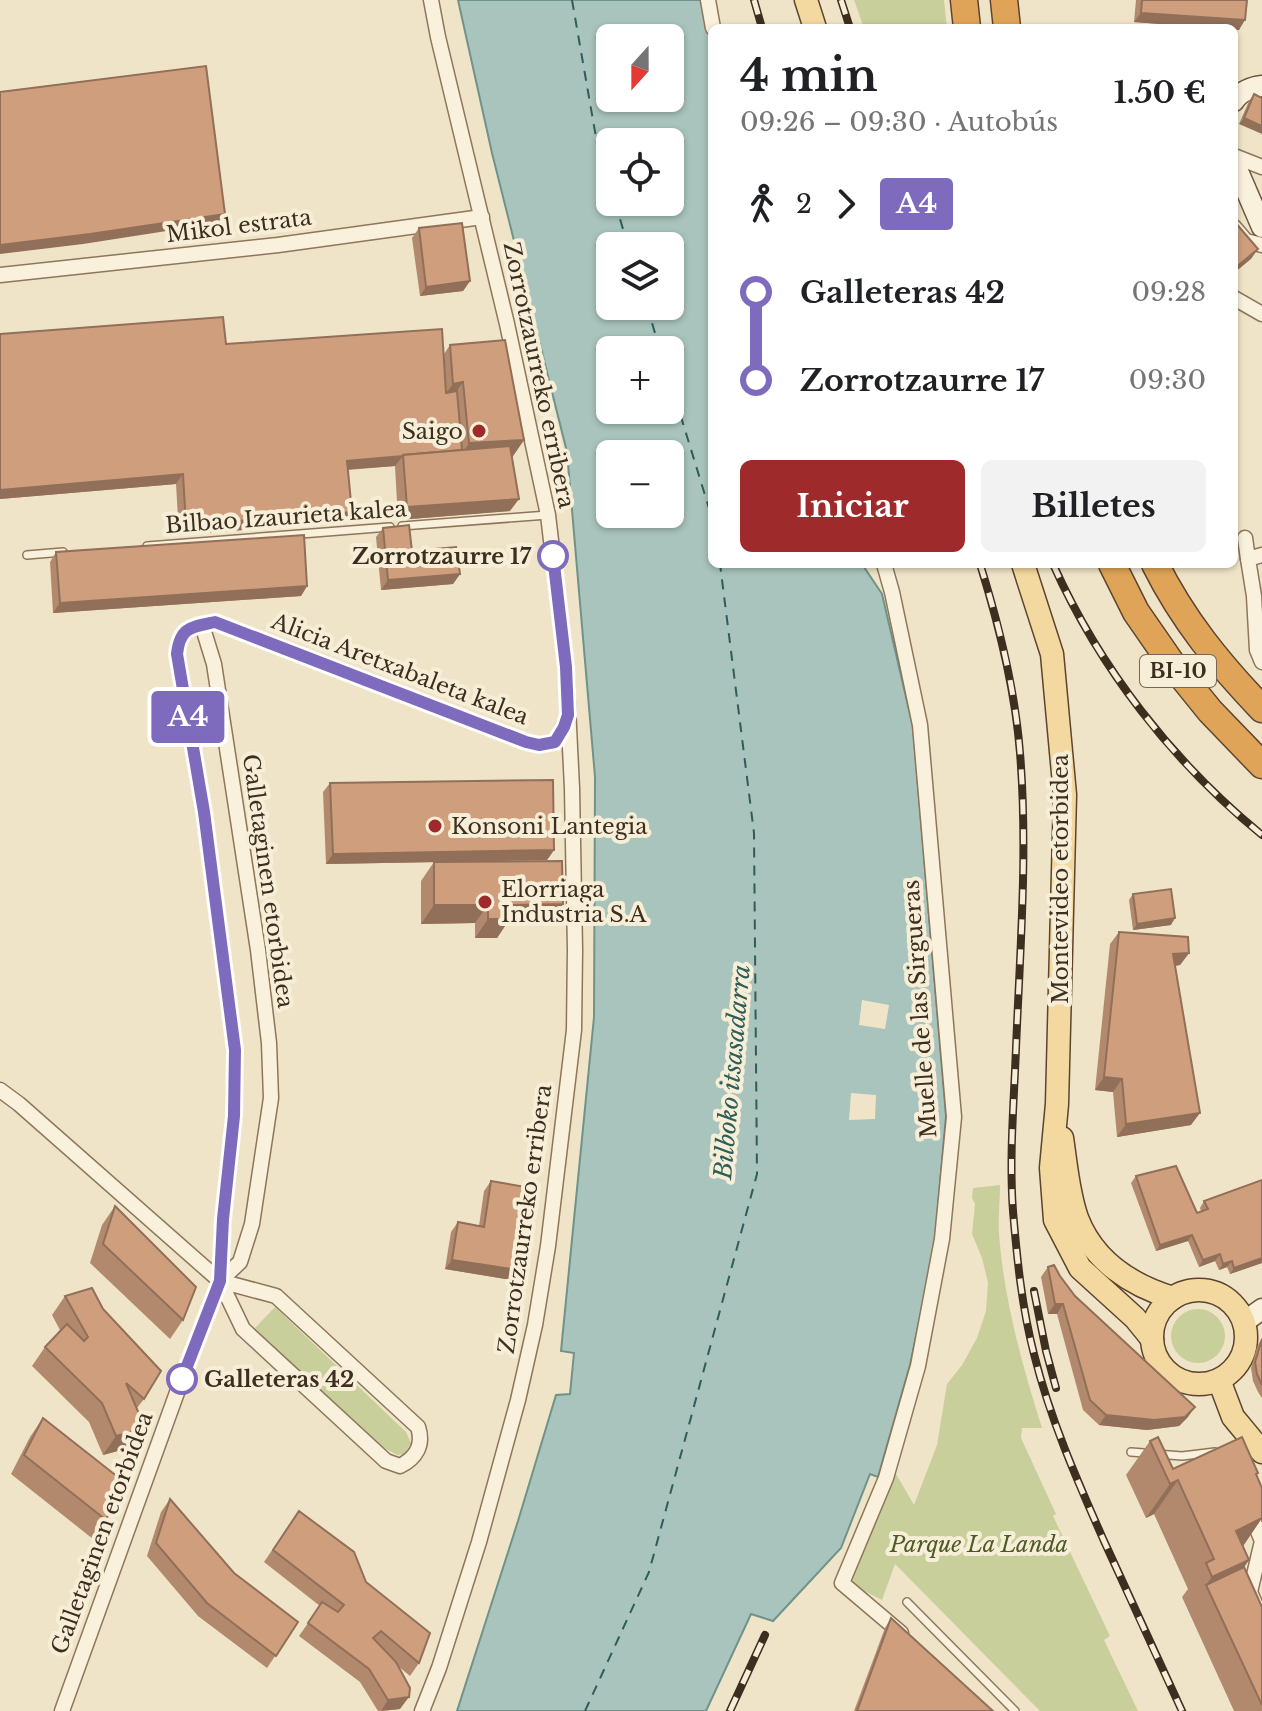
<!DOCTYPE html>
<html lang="es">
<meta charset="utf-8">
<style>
body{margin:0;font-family:"Libre Baskerville",serif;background:#f2f2f2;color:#202124;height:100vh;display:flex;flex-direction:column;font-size:30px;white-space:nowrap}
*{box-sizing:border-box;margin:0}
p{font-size:26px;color:#757577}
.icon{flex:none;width:44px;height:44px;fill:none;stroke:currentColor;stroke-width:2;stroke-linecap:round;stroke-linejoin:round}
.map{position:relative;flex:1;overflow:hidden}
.details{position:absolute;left:708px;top:24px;width:530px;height:544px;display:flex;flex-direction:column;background:#fff;border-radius:12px;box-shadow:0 2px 6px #0004}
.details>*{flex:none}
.badge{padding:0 16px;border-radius:6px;font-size:28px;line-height:52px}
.needle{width:52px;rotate:201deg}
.tools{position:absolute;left:596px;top:24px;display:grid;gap:16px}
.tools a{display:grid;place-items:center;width:88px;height:88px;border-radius:12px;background:#fff;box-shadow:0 2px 6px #0004;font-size:40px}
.map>.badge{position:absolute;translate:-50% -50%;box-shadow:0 0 0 4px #fff}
.legs{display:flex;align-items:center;gap:12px;height:88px;padding:0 32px;font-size:26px}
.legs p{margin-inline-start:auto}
.overview{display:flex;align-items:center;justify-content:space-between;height:136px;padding:0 32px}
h1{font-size:44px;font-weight:700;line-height:60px}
.cta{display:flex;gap:16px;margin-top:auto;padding:16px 32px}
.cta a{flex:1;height:92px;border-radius:12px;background:#9e2a2b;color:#fff;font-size:32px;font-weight:700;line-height:92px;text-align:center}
.cta a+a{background:#f2f2f2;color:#202124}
ul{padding:0 32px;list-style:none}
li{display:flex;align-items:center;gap:28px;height:88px;font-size:30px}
li i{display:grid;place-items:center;width:12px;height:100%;margin:0 10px;background:currentColor}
li i::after{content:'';width:20px;height:20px;margin:-10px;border:6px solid;border-radius:50%;background:#fff}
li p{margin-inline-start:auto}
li:first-child i{background:linear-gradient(#0000 50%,currentColor 0)}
li:last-child i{background:linear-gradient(currentColor 50%,#0000 0)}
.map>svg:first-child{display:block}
.green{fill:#c9cf9b}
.water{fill:#a9c4bc;stroke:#6f938a;stroke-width:2;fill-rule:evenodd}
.pier{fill:#f0e4c8}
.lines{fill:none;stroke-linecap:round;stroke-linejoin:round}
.ferry{stroke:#2f5d5a;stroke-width:2;stroke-dasharray:10 8;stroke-linecap:butt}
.lane-casing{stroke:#8d765c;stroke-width:10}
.street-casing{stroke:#8d765c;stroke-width:17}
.secondary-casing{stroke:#6f573f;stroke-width:23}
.primary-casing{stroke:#5b4430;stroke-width:25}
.highway-casing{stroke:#5b4430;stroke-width:29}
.lane{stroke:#faf1dc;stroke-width:7}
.street{stroke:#faf1dc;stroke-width:14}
.secondary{stroke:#faf1dc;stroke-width:20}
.primary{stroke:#f3d9a0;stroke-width:22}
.highway{stroke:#e0a458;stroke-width:26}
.rail-casing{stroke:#3d2e20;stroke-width:8}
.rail{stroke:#f7eed8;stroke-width:5;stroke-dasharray:15;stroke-linecap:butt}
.wall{fill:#b2896c}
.shaded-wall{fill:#916f58}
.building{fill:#cf9f7d;stroke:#916f58;stroke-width:2}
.line-1-casing{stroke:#fff;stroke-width:18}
.line-1{stroke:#7e6bbd;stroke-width:12}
.poi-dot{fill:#9e2a2b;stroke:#f7eed8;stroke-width:3}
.stop-1-dot{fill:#fff;stroke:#7e6bbd;stroke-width:4}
.labels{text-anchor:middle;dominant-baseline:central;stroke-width:8;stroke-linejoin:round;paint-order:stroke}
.shield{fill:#f7eed8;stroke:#756857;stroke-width:2}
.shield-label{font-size:20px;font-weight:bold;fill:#3d2e20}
.street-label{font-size:22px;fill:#3d2e20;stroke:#f7eed8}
.poi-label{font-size:22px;fill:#3d2e20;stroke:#f7eed8;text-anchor:start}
.stop-label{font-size:22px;font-weight:bold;fill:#3d2e20;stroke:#f7eed8;text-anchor:end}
.park-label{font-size:22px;font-style:italic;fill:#4d5a26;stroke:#f7eed8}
.water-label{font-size:24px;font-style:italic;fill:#2f5d5a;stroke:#f7eed8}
</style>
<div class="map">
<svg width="1262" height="1711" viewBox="0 0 1262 1711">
<rect width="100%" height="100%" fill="#f0e4c8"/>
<g class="green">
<path d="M854 0H944L947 28H864Z"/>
<path d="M1000 1185C1000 1201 998 1218 999 1234 1004 1300 1022 1365 1042 1428H1022L1021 1438 1056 1514 1053 1516 1110 1636 1104 1640 1138 1711H1040L895 1564 882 1600 848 1583 895 1472 914 1505 937 1445 947 1384 962 1365 977 1338 986 1311 988 1283 982 1258 972 1234 975 1204 972 1198 973 1188Z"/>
<path d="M275 1307 406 1432 411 1443 404 1454 397 1455 381 1446 255 1328Z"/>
<circle cx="1198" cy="1336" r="27"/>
</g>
<path class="water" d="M458 0H702L712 48V564H862L882 594 913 727 946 1116 934 1251 910 1365 878 1477 870 1474 841 1548 773 1621 751 1614 706 1711H457L518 1521 556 1395 570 1394 574 1353 561 1351 594 1017 595 777 567 452 492 153ZM610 38H670V98H610ZM610 142H670V202H610ZM610 246H670V306H610ZM610 350H670V410H610ZM610 454H670V514H610Z"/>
<g class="pier">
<path d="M862 1000 889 1005 885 1029 859 1025Z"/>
<path d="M851 1093 876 1095 875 1119 849 1120Z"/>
</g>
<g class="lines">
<g class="ferry">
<path d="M572 0 597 143 610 186"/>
<path d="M615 202 628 246"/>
<path d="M647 306 660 350"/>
<path d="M670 381 712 518"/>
<path d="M585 1711 649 1572 757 1174 754 833 720 564"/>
</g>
<defs>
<g id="lane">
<path d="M402 526 548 515"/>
<path d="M147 546 390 527"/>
<path d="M27 555 63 552"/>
<path d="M1131 1452 1182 1456 1215 1452"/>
<path d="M907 1602 1015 1711"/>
</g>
<g id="street">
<path d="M708 0 713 28"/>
<path d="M1234 156 1262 167"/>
<path d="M1234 227 1246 241 1262 245"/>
<path d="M0 275 278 245 482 217"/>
<path d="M1234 298 1262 314"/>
<path d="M1245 538 1248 559"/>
<path d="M1262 555 1248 559 1254 596 1257 650 1262 662"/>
<path d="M884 564 892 592 920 725 954 1117 942 1239 918 1366 886 1478 842 1583 901 1633"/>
<path d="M202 625 214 664 258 950 269 1043 271 1098 252 1224 240 1262 220 1281"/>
<path d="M0 1090 19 1104 220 1281 243 1329 386 1461 400 1466C416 1458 424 1445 418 1427L276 1296 220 1281"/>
<path d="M1249 1510 1262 1541 1250 1592 1262 1619"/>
<path d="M62 1711 179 1387 220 1281 223 1219 234 1116 235 1050 204 812 177 654C180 627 192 627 215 622L526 742 539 745 555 742 567 720"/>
<path d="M422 1711 439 1668 479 1542 518 1400 535 1325 548 1246 574 1030 575 950 572 788 566 667 548 515 507 324 438 37 431 0"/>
</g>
<g id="secondary">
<path d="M1234 101C1239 92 1252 87 1262 86"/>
<path d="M1234 162 1262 227"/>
<path d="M1244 1322 1262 1309"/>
</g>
<g id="primary">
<path d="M806 0 815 28"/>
<path d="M1023 564 1052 654 1065 795 1057 1104 1051 1168 1055 1220 1080 1268 1135 1318 1152 1339"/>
<path d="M1062 1138C1066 1164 1068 1193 1077 1218 1093 1260 1130 1285 1173 1298"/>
<circle cx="1199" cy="1337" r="47"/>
<path d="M1219 1380 1233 1417 1262 1452"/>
</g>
<g id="highway">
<path d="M964 0 967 28"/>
<path d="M1004 0 1007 28"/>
<path d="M1112 564 1136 612 1172 664 1210 711 1262 765"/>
<path d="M1155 564C1183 620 1219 664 1262 709"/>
</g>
</defs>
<use href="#lane" class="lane-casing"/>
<use href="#street" class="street-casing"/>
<use href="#secondary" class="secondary-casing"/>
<use href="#primary" class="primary-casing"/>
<use href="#highway" class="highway-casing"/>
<use href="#lane" class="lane"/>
<use href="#street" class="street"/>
<use href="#secondary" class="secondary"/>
<use href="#primary" class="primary"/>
<use href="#highway" class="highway"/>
<defs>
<g id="rail">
<path d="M754 0 762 28"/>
<path d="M841 0 850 28"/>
<path d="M980 564C999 625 1015 688 1020 753 1028 851 1020 950 1016 1048 1014 1102 1009 1157 1013 1211 1017 1259 1022 1308 1034 1354 1050 1419 1077 1480 1104 1541 1130 1598 1156 1655 1182 1711"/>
<path d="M1053 564C1100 669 1173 762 1262 835"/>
<path d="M1034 1291 1046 1351 1056 1388"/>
<path d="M730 1711 765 1635"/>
</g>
</defs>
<use href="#rail" class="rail-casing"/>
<use href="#rail" class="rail"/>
</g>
<g class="wall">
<path d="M1136 0H1247L1239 30 1134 22Z"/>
<path d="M1254 94 1262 98 1239 124 1249 101Z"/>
<path d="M419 228 470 281 463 291 420 296 412 238Z"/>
<path d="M0 334 444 354 450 345 524 440 512 457 510 511 398 520 395 466 348 470 345 522 179 535 176 484 0 499Z"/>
<path d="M383 528 412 551 460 574 453 584 381 590 376 537Z"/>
<path d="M56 552 307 586 301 596 53 613 50 562Z"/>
<path d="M330 783 554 850 547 860 326 864 323 792Z"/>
<path d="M434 862 563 904 550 923H507L497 938H475V923L421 924V881Z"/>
<path d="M1133 894 1171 925 1133 930 1129 900Z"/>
<path d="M1119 932 1189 953 1180 965 1175 966 1191 1125 1117 1137 1113 1092 1095 1090 1110 944Z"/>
<path d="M1136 1176 1197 1213 1201 1211 1200 1208 1204 1201 1262 1180V1263L1230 1274 1227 1267 1219 1270 1215 1261 1199 1267 1188 1241 1156 1251 1131 1183Z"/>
<path d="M491 1181 524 1271 517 1281 445 1269 451 1232 458 1222 479 1226 484 1191Z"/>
<path d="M115 1206 183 1320 170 1339 90 1263 102 1225Z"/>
<path d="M1048 1267 1060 1276 1075 1296 1188 1417 1179 1426 1147 1430 1099 1425 1083 1410 1057 1314H1048L1041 1277Z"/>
<path d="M65 1296 144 1399 137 1408 132 1447 103 1455 89 1422 32 1366 45 1347 60 1330 52 1315Z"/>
<path d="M1262 1338V1398L1258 1392 1253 1381 1251 1368 1257 1347Z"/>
<path d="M43 1418 106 1520 93 1539 11 1474 30 1437Z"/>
<path d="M1150 1441 1173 1469 1256 1476 1262 1518 1243 1546 1249 1560 1244 1567 1262 1607V1711H1234L1182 1597 1188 1589 1154 1514 1146 1518 1126 1475Z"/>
<path d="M170 1499 234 1573 298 1622 267 1668 198 1616 147 1556 161 1512Z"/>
<path d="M299 1511 366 1582 419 1663 410 1676 398 1666 400 1709 378 1711 360 1682 299 1636 320 1606 264 1562Z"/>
<path d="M891 1618 993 1711H854L885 1628Z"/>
</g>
<g class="shaded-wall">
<path d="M1141 13 1245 20 1239 30H1234V28H1210L1134 22Z"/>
<path d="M1244 118 1262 126V134L1239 124Z"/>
<path d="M225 214 218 223 83 244 0 254V245Z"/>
<path d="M1258 249 1251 259 1234 273V269Z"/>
<path d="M470 281 463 291 420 296 426 287Z"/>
<path d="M463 382 450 401 439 402 453 384Z"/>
<path d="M524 440 511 459 463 452 469 443Z"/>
<path d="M402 457 395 466 340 470 347 461Z"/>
<path d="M183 474 176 484 0 499V490Z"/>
<path d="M519 499 510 511 398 520 407 507Z"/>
<path d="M352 512 345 522 179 535 186 525Z"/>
<path d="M460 574 453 584 381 590 388 580Z"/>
<path d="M307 586 301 596 53 613 60 603Z"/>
<path d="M554 850 547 860 326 864 333 854Z"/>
<path d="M563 904 550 923H507L497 938H475L488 919 510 905Z"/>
<path d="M434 905H488L475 923 421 924Z"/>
<path d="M1175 918 1171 925 1133 930 1137 924Z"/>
<path d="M1189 953 1180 965 1164 967 1173 954Z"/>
<path d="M1104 1077 1122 1079 1113 1092 1095 1090Z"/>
<path d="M1200 1113 1191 1125 1117 1137 1126 1124Z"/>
<path d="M1192 1235 1188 1241 1156 1251 1160 1245Z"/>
<path d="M1220 1254 1215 1261 1199 1267 1203 1260Z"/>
<path d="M1262 1258V1263L1230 1274 1234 1268Z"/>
<path d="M452 1260 524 1271 517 1281 445 1269Z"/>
<path d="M1232 1261 1227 1267 1219 1270 1223 1264Z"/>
<path d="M1055 1304H1063L1057 1314H1048Z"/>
<path d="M1195 1407 1188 1417 1179 1426 1147 1430 1099 1425 1106 1415Z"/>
<path d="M145 1428 132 1447 103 1455 116 1436Z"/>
<path d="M1178 1480 1154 1514 1146 1518 1170 1484Z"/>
<path d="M1262 1518 1239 1552 1236 1531Z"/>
<path d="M1249 1560 1225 1594 1206 1585 1212 1577Z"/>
<path d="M409 1697 400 1709 381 1711 388 1700Z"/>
</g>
<g class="building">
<path d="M1142 0H1247L1245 20 1141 13Z"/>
<path d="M206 66 225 214 90 234 0 245V92Z"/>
<path d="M1254 94 1262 98V126L1244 118Z"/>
<path d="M1234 221 1258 249 1234 269Z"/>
<path d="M462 223 470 281 426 287 419 228Z"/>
<path d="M223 317 226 344 442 329 446 393 457 391 462 450 403 455V456L347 461 352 512 186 525 183 474 0 490V334Z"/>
<path d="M505 340 524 440 469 443 463 382 453 384 450 345Z"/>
<path d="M510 446 519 499 407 507 403 455Z"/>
<path d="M409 525 412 551 456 547 460 574 388 580 383 528Z"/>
<path d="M304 535 307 586 60 603 56 552Z"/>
<path d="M553 780 554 850 333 854 330 783Z"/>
<path d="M562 861 563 904 510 905V919H488V905H434V862Z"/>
<path d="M1171 889 1175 918 1137 924 1133 894Z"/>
<path d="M1119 932 1188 937 1189 953 1173 954 1200 1113 1126 1124 1122 1079 1104 1077Z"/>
<path d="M1176 1166 1197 1213 1208 1209 1204 1201 1262 1180V1258L1234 1268 1232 1261 1223 1264 1220 1254 1203 1260 1192 1235 1160 1245 1136 1176Z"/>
<path d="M491 1181 537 1189 524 1271 452 1260 458 1222 484 1227Z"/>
<path d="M115 1206 196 1287 183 1320 103 1244Z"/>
<path d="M1054 1265 1060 1276 1075 1296 1195 1407 1185 1417 1154 1420 1106 1415 1090 1400 1063 1304H1055L1048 1267Z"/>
<path d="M92 1288 103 1309 161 1371 144 1399 126 1383 145 1428 116 1436 102 1403 45 1347 67 1324 84 1341 88 1337 65 1296Z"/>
<path d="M1262 1339V1385L1257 1374 1255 1362Z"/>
<path d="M43 1418 123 1481 106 1520 24 1455Z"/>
<path d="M1158 1437 1173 1469 1242 1437 1258 1473 1256 1474 1262 1488V1518L1236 1531 1249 1560 1212 1577 1206 1563 1214 1559 1178 1480 1170 1484 1150 1441Z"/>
<path d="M170 1499 234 1573 298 1622 276 1656 207 1603 156 1543Z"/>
<path d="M299 1511 354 1552 366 1582 430 1633 419 1663 381 1631 373 1638 396 1662 410 1688 409 1697 388 1700 369 1669 308 1623 322 1602 338 1612 344 1605 273 1550Z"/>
<path d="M1244 1567 1262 1607V1705L1206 1585Z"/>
<path d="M891 1618 993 1711H857Z"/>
</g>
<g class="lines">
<defs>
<path id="line-1" d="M182 1379 220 1281 223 1219 234 1116 235 1050 204 812 177 654C180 627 191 627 215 622L526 742 539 745 555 742 564 727 568 715 566 667 553 556"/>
</defs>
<use href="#line-1" class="line-1-casing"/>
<use href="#line-1" class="line-1"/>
</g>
<g class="poi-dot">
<circle cx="479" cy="431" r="8"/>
<circle cx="435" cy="826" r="8"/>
<circle cx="485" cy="902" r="8"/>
</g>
<g class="stop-1-dot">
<circle cx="553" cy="556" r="14"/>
<circle cx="182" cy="1379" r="14"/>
</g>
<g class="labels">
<rect class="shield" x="1140" y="655" width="76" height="32" rx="6"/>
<g class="shield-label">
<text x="1178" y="671">BI-10</text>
</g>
<g class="street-label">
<text transform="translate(239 226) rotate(-7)">Mikol estrata</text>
<text transform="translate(539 375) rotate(78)">Zorrotzaurreko erribera</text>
<text transform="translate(286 517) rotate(-4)">Bilbao Izaurieta kalea</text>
<text transform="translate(400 669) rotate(21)">Alicia Aretxabaleta kalea</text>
<text transform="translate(1060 879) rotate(-90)">Montevideo etorbidea</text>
<text transform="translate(268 881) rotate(82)">Galletaginen etorbidea</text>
<text transform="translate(920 1009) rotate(-94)">Muelle de las Sirgueras</text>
<text transform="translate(525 1219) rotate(-82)">Zorrotzaurreko erribera</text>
<text transform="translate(102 1533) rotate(-70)">Galletaginen etorbidea</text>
</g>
<g class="poi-label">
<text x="463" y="431" text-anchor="end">Saigo</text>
<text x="451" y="826">Konsoni Lantegia</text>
<text x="501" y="889">Elorriaga<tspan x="501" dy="25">Industria S.A</tspan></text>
</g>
<g class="stop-label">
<text x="531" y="556">Zorrotzaurre 17</text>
<text x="204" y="1379" text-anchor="start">Galleteras 42</text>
</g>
<g class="park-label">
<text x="979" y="1544">Parque La Landa</text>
</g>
<g class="water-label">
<text transform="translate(732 1072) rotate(-85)">Bilboko itsasadarra</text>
</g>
</g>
</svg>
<div class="tools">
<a><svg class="needle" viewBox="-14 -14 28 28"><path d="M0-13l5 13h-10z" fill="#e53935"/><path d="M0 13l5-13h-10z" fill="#757577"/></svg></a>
<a><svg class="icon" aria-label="locate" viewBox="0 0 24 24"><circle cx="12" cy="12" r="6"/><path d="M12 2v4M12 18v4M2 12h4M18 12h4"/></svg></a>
<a><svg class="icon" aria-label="layers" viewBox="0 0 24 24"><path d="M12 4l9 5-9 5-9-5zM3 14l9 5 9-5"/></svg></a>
<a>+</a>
<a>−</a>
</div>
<b class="badge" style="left:188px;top:717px;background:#7e6bbd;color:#fff">A4</b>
<section class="details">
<div class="overview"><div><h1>4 min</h1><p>09:26 – 09:30 · Autobús</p></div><b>1.50 €</b></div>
<div class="legs"><svg class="icon" aria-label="walk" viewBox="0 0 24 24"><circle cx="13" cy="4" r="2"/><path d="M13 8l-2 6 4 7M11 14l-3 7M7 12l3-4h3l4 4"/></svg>2<svg class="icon" aria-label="forward" viewBox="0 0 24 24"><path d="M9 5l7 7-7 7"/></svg><b class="badge" style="background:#7e6bbd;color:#fff">A4</b></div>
<ul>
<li><i style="color:#7e6bbd"></i><b>Galleteras 42</b><p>09:28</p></li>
<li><i style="color:#7e6bbd"></i><b>Zorrotzaurre 17</b><p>09:30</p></li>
</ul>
<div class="cta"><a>Iniciar</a><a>Billetes</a></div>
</section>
</div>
